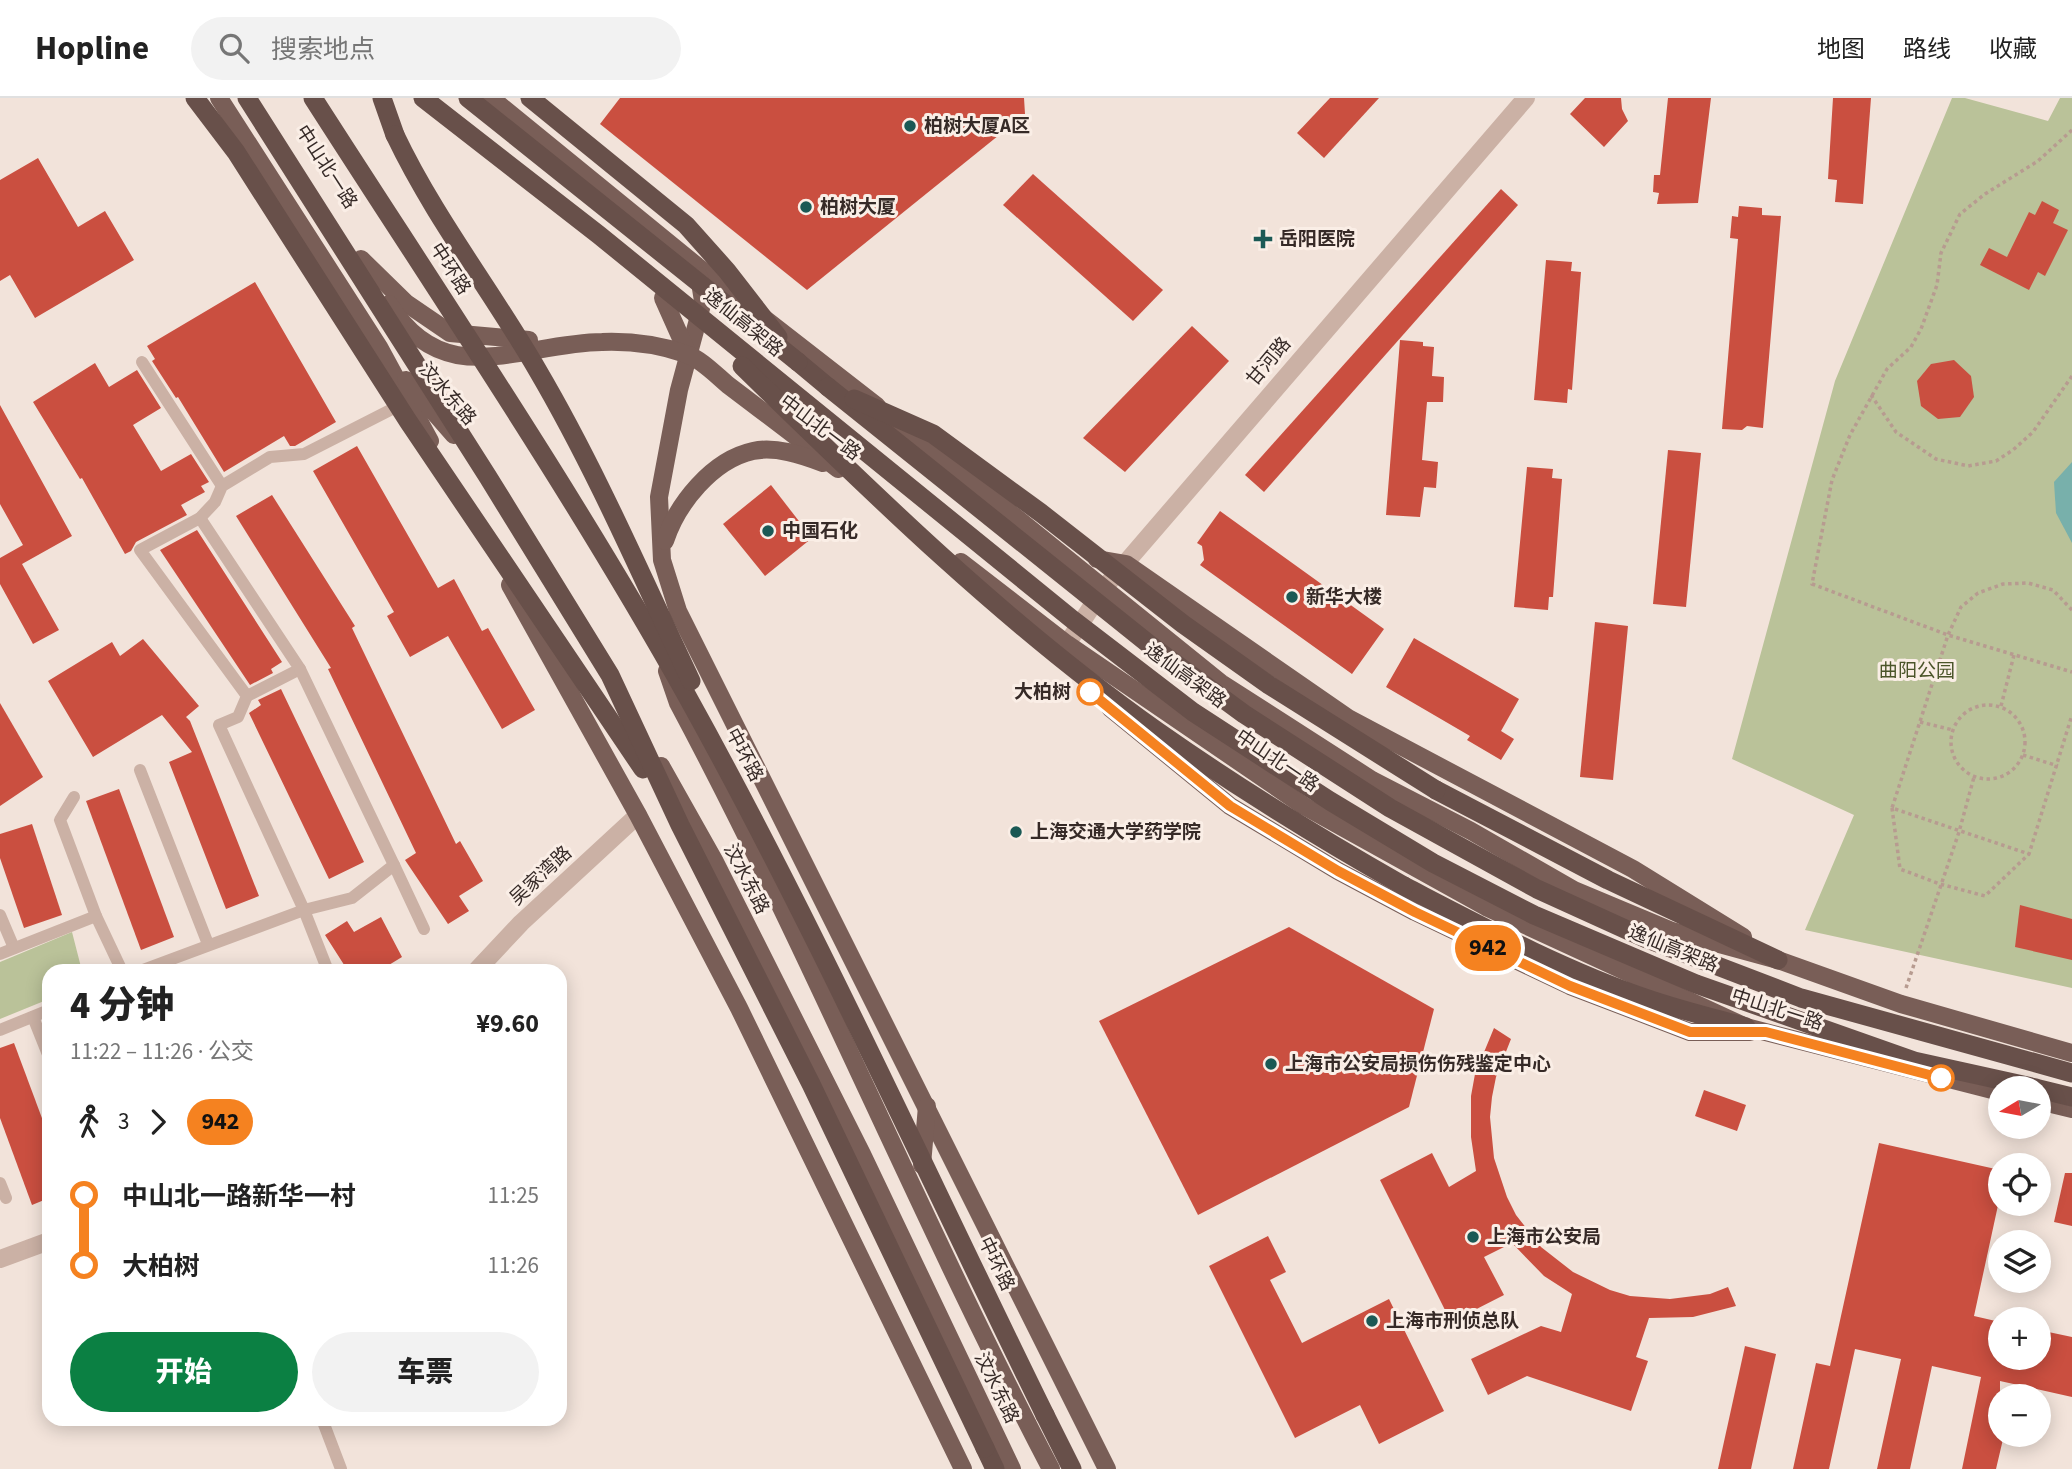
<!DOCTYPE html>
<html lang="zh">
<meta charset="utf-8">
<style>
body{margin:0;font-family:"Source Sans 3","Noto Sans SC",sans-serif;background:#f2f2f2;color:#222;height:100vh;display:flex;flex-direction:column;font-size:26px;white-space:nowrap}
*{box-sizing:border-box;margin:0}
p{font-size:23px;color:#767676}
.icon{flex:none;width:38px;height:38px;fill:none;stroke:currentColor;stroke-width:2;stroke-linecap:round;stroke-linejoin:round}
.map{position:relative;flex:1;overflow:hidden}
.drawer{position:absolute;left:42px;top:866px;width:525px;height:462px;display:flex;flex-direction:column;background:#fff;border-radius:21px;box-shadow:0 4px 18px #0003}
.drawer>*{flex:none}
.badge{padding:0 14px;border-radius:23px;font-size:24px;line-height:46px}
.needle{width:46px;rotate:260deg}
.fabs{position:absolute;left:1988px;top:978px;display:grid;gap:14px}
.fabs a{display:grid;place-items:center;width:63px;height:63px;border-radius:50%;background:#fff;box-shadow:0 4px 18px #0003;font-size:35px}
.map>.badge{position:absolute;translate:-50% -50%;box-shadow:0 0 0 4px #fff}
.legs{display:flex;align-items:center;gap:10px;height:77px;padding:0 28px;font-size:23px}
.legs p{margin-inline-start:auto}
.summary{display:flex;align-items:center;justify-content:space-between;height:119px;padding:0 28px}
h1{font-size:38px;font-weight:800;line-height:52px}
.cta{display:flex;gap:14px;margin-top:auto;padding:14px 28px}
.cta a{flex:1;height:80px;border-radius:42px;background:#0b8043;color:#fff;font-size:28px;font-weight:800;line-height:80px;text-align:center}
.cta a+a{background:#f2f2f2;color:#222}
ul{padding:0 28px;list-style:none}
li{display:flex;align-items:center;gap:24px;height:70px;font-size:26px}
li i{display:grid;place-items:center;width:10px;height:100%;margin:0 9px;background:currentColor}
li i::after{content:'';width:18px;height:18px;margin:-9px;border:5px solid;border-radius:50%;background:#fff}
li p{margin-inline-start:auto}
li:first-child i{background:linear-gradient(#0000 50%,currentColor 0)}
li:last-child i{background:linear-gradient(currentColor 50%,#0000 0)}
header{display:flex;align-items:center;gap:42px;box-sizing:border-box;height:98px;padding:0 35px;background:#fff;border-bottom:2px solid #e0e0e0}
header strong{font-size:33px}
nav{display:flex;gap:38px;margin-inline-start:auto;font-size:24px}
.search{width:490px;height:63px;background:#f2f2f2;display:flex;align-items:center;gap:18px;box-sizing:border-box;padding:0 24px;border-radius:38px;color:#767676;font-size:26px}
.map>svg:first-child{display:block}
.green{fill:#bac299}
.water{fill:#78b0ab}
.building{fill:#ca4f40}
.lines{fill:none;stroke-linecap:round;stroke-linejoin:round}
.path{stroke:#b79b90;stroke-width:3.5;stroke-dasharray:3.5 3.5;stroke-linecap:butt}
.service{stroke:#cbb1a5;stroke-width:12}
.minor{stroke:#cbb1a5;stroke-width:18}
.tertiary{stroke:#cbb1a5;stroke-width:18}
.primary{stroke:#795e57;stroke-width:18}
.trunk{stroke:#68504a;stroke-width:19}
.trunk-bridge{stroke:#68504a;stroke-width:19}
.line-1-casing{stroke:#fff;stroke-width:16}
.line-1{stroke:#f58220;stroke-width:10}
.poi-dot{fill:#1b5955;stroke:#faeee6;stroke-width:2.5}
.stop-1-dot{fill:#fff;stroke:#f58220;stroke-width:3.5}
.labels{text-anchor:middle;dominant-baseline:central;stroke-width:6;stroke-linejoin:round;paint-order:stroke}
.poi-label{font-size:19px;font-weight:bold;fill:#362a27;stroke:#faeee6;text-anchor:start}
.street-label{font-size:19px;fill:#362a27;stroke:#faeee6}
.park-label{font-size:19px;fill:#4b552a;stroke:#faeee6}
.stop-label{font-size:19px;font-weight:bold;fill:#362a27;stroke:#faeee6;text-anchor:end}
</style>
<header>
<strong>Hopline</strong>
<div class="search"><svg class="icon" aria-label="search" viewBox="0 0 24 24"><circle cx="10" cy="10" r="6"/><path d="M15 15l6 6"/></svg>搜索地点</div>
<nav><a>地图</a><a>路线</a><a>收藏</a></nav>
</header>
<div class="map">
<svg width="2072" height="1371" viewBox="0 0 2072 1371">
<rect width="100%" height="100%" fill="#f2e3da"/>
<g class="green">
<path d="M1952 0H1965L2048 23 2060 0H2072V890L1805 832 1854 717 1732 661 1835 283Z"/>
<path d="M72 834 82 873H49V901L0 921V864Z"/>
</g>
<path class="water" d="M2072 364V445L2056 415 2054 384Z"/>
<g class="building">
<path d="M620 0H1024L1025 16 807 192 600 26Z"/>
<path d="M1330 0H1379L1324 60 1297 35Z"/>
<path d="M1585 0H1621L1622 11 1628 23 1604 49 1570 16Z"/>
<path d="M1668 0H1711L1698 105 1657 106 1659 95 1653 94 1654 77H1660Z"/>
<path d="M1833 0H1871L1863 106 1835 104 1837 82 1828 81Z"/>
<path d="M38 60 78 129 105 113 134 162 35 220 10 177 0 183V82Z"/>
<path d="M1033 76 1163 192 1133 223 1003 107Z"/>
<path d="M1501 91 1518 107 1264 394 1245 377Z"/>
<path d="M2042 103 2059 112 2053 125 2068 132 2045 178 2038 174 2029 192 1980 167 1989 150 2007 159 2029 114 2035 117Z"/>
<path d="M1739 108 1762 110V117L1781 118 1763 330 1747 328 1742 332 1722 331 1738 141 1730 140 1732 118 1738 119Z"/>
<path d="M1546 162 1572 164 1571 173 1581 174 1572 292 1568 291 1567 305 1534 302Z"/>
<path d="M255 184 336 324 295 348H290L284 338 224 374 178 299 176 300 152 263 155 261 147 248Z"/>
<path d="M1192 228 1229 263 1125 374 1083 340Z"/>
<path d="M1400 242 1423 244V248L1434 249 1432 278 1444 279 1443 304H1427L1422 362 1438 364 1436 390 1424 389 1420 419 1386 417Z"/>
<path d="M1954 262 1971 278 1974 299 1960 319 1938 321 1921 308 1917 283 1931 266Z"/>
<path d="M95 265 109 289 137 272 161 310 133 327 161 373 191 356 209 384 201 388 205 394 181 407 187 417 136 444 131 453 125 456 82 380 80 381 33 304Z"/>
<path d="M0 307 72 438 22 466 59 532 33 546 0 486V460L23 447 0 406Z"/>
<path d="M357 348 438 490 454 481 482 533 488 530 535 612 502 631 448 538 410 559 387 518 394 514 313 373Z"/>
<path d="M1668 352 1701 355 1686 509 1653 506Z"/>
<path d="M1527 369 1553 371 1552 380 1562 381 1553 499H1549L1548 512 1514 509Z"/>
<path d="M771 387 812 440 765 478 723 426Z"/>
<path d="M272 397 355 528 352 530 456 746 460 743 483 783 459 798 469 813 448 826 405 762 416 755 328 571 331 570 236 418Z"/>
<path d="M1220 413 1384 531 1352 576 1200 467 1204 462 1202 448 1197 445Z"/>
<path d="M197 432 282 564 271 571 273 575 250 587 160 452Z"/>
<path d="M1595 524 1628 528 1613 682 1580 679Z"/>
<path d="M1414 540 1519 601 1501 633 1514 641 1501 662 1467 642 1470 638 1386 589Z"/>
<path d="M143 541 199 608 186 619 190 623 259 798 226 811 169 664 192 654 162 617 93 659 48 583 112 544 120 558Z"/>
<path d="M281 591 364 764 329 781 249 615 261 607 258 602Z"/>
<path d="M0 605 43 679 0 708Z"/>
<path d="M119 691 174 839 141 852 86 703Z"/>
<path d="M32 726 62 817 24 830 0 760V736Z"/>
<path d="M2020 807 2072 821V862L2015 849Z"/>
<path d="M381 819 402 859 379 873H348L325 837 347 823 354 834Z"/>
<path d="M1289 829 1434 911 1409 1009 1198 1117 1099 923Z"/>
<path d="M1494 930 1511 941 1496 979 1492 999 1490 1019 1494 1060 1507 1099 1516 1117 1541 1149 1573 1174 1610 1192 1630 1198 1670 1201 1710 1196 1728 1189 1736 1208 1693 1219 1649 1220 1636 1259 1648 1263 1631 1313 1527 1278 1488 1297 1471 1261 1541 1228 1561 1234 1572 1196 1544 1178 1512 1145 1484 1159 1504 1197 1451 1224 1380 1082 1432 1055 1449 1089 1476 1073 1471 1039V998L1475 976Z"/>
<path d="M14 945 49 1039V1100L32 1107 0 1020V950Z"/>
<path d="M1704 992 1746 1007 1737 1033 1695 1018Z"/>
<path d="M1879 1045 2000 1072V1098L1974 1218 2000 1224V1260H2039V1232L2072 1239V1299L2000 1283V1337H2004L1996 1371H1962L1981 1279 1932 1268 1910 1371H1877L1901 1261 1855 1251 1829 1371H1793L1816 1265 1830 1268Z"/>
<path d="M2065 1075H2072V1128L2054 1124Z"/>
<path d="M1268 1138 1286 1174 1270 1182 1302 1245 1389 1201 1444 1313 1379 1346 1360 1307 1295 1340 1209 1168Z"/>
<path d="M1745 1248 1776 1256 1751 1371H1718Z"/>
</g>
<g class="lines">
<g class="path">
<path d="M2072 32 2038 63 1985 96 1960 116 1941 155 1937 187 1921 231 1911 249 1887 271 1850 337 1832 382 1812 486 1948 537 2072 574"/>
<path d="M1871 297 1896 334 1936 361 1968 368 1996 363 2013 352 2033 334 2072 278"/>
<path d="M2072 512 2053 492 2028 485 2003 486 1978 495 1961 509 1948 537 1892 710 2029 756 2072 617"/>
<circle cx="1988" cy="644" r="37"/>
<path d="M2001 608 2014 557"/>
<path d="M1920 624 1953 632"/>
<path d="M2023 657 2058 668"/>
<path d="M1892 710 1900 771 1940 786 1985 798 2029 756"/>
<path d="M1906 890 1959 734 1974 679"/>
</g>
<g class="service">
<path d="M142 264 222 388"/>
<path d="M200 420 300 571 247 598"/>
<path d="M300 571 394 767 352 800 304 812 219 627 238 619 247 598 140 452 200 420 215 404 222 388 270 359 304 356 402 306"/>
<path d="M140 672 208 846"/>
<path d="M74 699 60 722 96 818"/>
<path d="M394 767 424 831"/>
<path d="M0 817 14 850"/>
<path d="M0 856 96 818 122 873"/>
<path d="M140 873 304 812 328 873"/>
<path d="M33 919 49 959"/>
<path d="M0 932 49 912"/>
<path d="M0 1085 6 1100"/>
<path d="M322 1321 341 1371"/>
</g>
<g class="minor">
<path d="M476 873 521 825 638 717"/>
<path d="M0 1161 49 1143"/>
</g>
<path class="tertiary" d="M1059 558 1104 490 1526 0"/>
<g class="primary">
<path d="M219 0 379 249 430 343"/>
<path d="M491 0 697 168 877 308"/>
<path d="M361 161 406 205 450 235 529 242"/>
<path d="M699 178 703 203 679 292 659 399 662 462 678 513 1107 1371"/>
<path d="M663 200 688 256"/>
<path d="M389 206C445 295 520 245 602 244 629 243 660 247 686 256 701 261 716 277 728 287 765 315 802 343 838 371"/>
<path d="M406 282 454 337"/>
<path d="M899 325 1221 585 1372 682 1471 733 1574 792 1672 833 1778 862 1901 906 2072 955"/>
<path d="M665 443C677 406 712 362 753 353 775 348 802 357 823 365"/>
<path d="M1097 461 1126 466 1348 620 1633 771 1743 839"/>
<path d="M961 464 1067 546 1304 708 1486 809 1746 929 2000 994"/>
<path d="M510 487 638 717 739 910 963 1371"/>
<path d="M667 573 678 605C812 856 919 1119 1051 1371"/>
<path d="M1110 610 1230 708 1338 773 1415 814 1570 888 1690 934H1750"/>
<path d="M661 668 715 764 862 1056 1012 1371"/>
<path d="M2039 1003 2072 1011"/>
<path d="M922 1067 927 1008"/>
</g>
<g class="trunk">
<path d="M382 0 395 37"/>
<path d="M798 264 828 289"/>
<path d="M1436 692 1608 782 1778 862"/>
<path d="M1404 788C1483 829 1563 872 1648 901 1680 912 1713 920 1746 929"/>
<path d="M2039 991 2072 999"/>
<path d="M1045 1317 1072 1371"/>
<path d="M985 1350 995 1371"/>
</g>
<g class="trunk-bridge">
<path d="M195 0 236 54 408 323 643 671"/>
<path d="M247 0 488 379 610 577 680 727 811 986 985 1350"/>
<path d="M313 0C440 198 572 393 687 598 817 832 927 1077 1045 1317"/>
<path d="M423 0 599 137 1073 522 1193 614 1330 703 1433 765 1534 817 1696 886 1914 963 2036 990"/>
<path d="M468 0 798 264"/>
<path d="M530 0 686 127 727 173 778 239"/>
<path d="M395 37C435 121 492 193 538 273 596 372 642 479 691 583"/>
<path d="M742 268C873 396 1007 527 1157 633 1237 689 1319 740 1404 788"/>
<path d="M828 289 1150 547 1244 616 1390 710 1537 791 1647 841 1801 900 2072 975"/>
<path d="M854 301 933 336 1041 415 1183 526 1269 587 1436 692"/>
</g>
</g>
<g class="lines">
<defs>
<path id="line-1" d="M1090 594 1230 708 1338 773 1415 814 1570 888 1690 934H1766L1941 980"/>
</defs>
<use href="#line-1" class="line-1-casing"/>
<use href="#line-1" class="line-1"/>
</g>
<g class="poi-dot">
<circle cx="910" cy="28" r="7"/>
<circle cx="806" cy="109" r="7"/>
<path d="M1259.5 130.5h7v7h7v7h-7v7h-7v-7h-7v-7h7z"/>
<circle cx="768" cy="433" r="7"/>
<circle cx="1292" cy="499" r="7"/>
<circle cx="1016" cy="734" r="7"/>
<circle cx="1271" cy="966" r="7"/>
<circle cx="1473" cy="1139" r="7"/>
<circle cx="1372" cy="1223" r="7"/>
</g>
<g class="stop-1-dot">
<circle cx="1090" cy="594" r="12"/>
<circle cx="1941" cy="980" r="12"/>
</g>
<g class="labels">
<g class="poi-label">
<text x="924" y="28">柏树大厦A区</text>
<text x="820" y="109">柏树大厦</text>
<text x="1279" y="141">岳阳医院</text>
<text x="782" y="433">中国石化</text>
<text x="1306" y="499">新华大楼</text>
<text x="1030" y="734">上海交通大学药学院</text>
<text x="1285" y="966">上海市公安局损伤伤残鉴定中心</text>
<text x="1487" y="1139">上海市公安局</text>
<text x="1386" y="1223">上海市刑侦总队</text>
</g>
<g class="street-label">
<text transform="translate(326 69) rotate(57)">中山北一路</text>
<text transform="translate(450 171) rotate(57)">中环路</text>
<text transform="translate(743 225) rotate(39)">逸仙高架路</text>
<text transform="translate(1269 264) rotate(-50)">甘河路</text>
<text transform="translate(447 296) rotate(49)">汶水东路</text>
<text transform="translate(820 330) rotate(37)">中山北一路</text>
<text transform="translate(1185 578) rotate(36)">逸仙高架路</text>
<text transform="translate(744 657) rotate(62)">中环路</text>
<text transform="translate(1277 663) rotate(34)">中山北一路</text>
<text transform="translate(541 778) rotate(-43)">吴家湾路</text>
<text transform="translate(746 781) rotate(63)">汶水东路</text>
<text transform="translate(1673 851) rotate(22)">逸仙高架路</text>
<text transform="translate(1777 912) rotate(18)">中山北一路</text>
<text transform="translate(996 1166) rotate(64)">中环路</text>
<text transform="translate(996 1290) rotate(64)">汶水东路</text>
</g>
<g class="park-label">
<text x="1917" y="573">曲阳公园</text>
</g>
<g class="stop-label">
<text x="1071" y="594">大柏树</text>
</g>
</g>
</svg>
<div class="fabs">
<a><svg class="needle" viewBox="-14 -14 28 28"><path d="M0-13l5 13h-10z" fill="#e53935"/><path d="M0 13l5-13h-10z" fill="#767676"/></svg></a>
<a><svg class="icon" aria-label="locate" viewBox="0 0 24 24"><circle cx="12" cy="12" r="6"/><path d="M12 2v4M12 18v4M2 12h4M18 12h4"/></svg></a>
<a><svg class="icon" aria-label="layers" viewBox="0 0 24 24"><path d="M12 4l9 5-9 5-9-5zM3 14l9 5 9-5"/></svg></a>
<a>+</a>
<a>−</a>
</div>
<b class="badge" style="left:1488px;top:850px;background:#f58220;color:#111">942</b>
<section class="drawer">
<div class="summary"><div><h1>4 分钟</h1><p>11:22 – 11:26 · 公交</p></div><b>¥9.60</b></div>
<div class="legs"><svg class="icon" aria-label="walk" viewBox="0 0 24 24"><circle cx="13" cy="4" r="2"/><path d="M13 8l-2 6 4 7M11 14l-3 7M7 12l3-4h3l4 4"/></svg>3<svg class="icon" aria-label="forward" viewBox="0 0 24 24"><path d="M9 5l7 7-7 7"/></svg><b class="badge" style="background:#f58220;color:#111">942</b></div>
<ul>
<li><i style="color:#f58220"></i><b>中山北一路新华一村</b><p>11:25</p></li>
<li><i style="color:#f58220"></i><b>大柏树</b><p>11:26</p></li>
</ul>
<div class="cta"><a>开始</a><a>车票</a></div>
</section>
</div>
